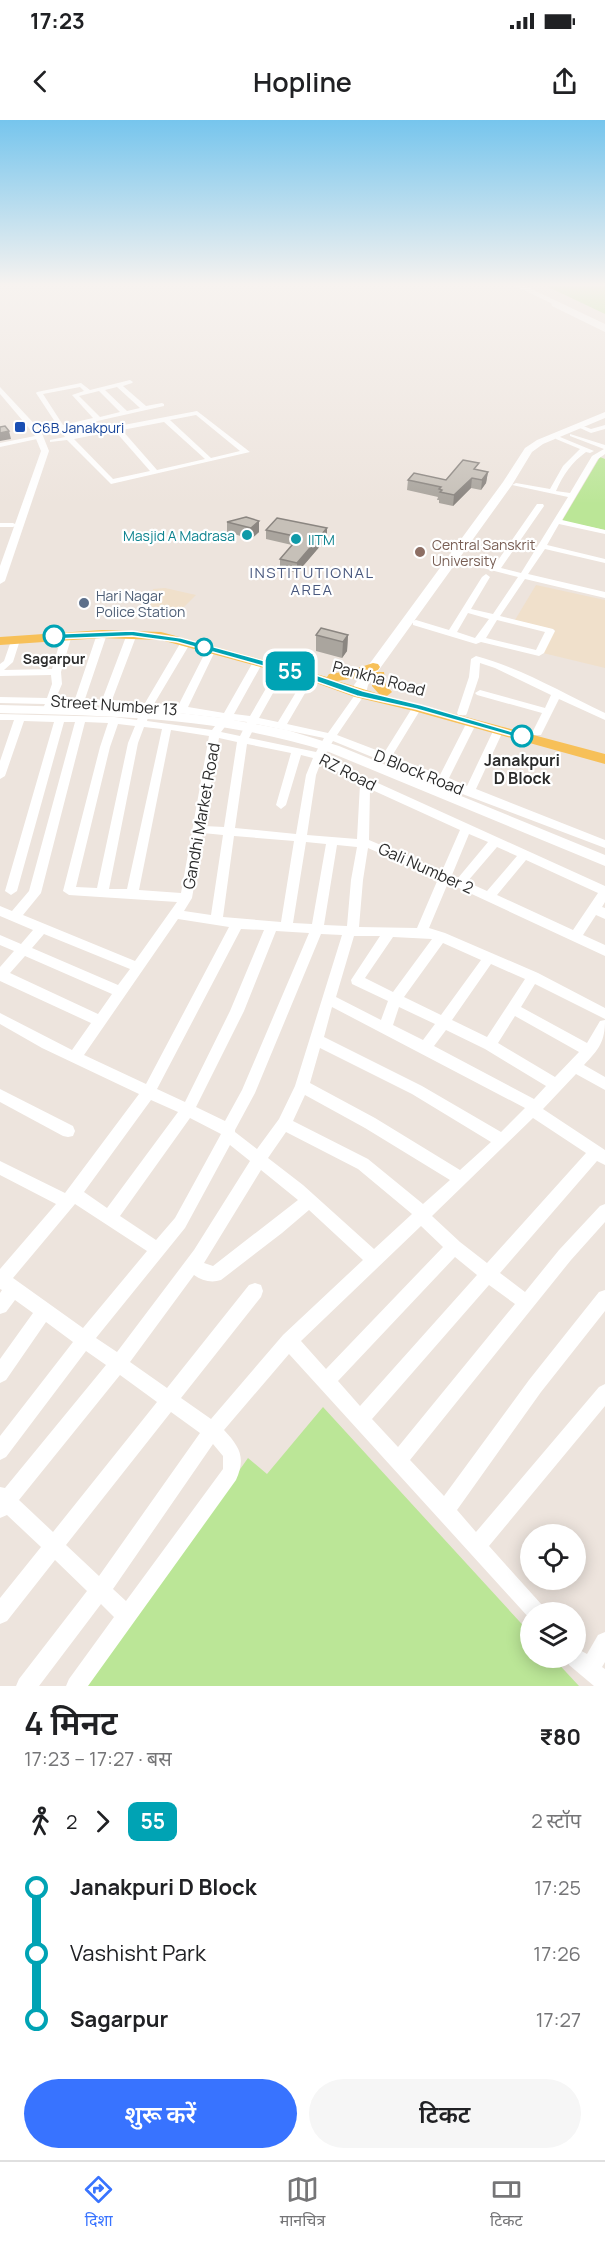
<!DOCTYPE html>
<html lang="hi">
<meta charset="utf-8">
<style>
body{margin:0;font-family:Manrope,"Noto Sans Devanagari",sans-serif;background:#f6f6f6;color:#202124;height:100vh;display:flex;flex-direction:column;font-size:22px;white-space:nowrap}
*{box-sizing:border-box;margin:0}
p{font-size:20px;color:#757577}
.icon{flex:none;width:33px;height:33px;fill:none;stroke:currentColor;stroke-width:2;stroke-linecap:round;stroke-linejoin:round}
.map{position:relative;height:1566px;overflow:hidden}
.side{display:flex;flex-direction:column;background:#fff;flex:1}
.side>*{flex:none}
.badge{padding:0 12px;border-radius:9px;font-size:21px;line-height:39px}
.buttons{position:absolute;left:520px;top:1404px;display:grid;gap:12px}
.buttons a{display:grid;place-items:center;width:66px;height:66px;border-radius:50%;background:#fff;box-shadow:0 3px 15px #0003;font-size:30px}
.map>.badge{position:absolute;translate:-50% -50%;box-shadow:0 0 0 3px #fff}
.legs{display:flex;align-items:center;gap:9px;height:66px;padding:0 24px;font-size:20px}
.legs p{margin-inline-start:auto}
.summary{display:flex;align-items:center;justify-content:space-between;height:102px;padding:0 24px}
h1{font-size:33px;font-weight:600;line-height:45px}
.action{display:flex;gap:12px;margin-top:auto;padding:12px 24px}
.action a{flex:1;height:69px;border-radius:36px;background:#3873ff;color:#fff;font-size:24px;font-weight:600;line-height:69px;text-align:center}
.action a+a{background:#f6f6f6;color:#202124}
ul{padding:0 24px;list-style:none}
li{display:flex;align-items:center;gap:21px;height:66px;font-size:22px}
li i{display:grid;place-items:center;width:9px;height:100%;margin:0 8px;background:currentColor}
li i::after{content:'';width:15px;height:15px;margin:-8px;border:4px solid;border-radius:50%;background:#fff}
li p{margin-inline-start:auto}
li:first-child i{background:linear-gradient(#0000 50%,currentColor 0)}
li:last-child i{background:linear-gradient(currentColor 50%,#0000 0)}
.status{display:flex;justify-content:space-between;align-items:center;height:42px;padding:0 30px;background:#fff;direction:ltr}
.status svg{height:16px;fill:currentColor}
header{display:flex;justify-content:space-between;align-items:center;height:78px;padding:0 24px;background:#fff;font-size:27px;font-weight:600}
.menu{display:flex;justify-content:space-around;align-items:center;height:84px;border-top:2px solid #e0e0e0;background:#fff;font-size:16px;color:#757577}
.menu a{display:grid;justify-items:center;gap:3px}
.menu .on{color:#3873ff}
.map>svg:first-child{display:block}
.education{fill:#f0e0cb}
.green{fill:#bbe697}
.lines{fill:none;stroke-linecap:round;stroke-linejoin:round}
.minor{fill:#fff;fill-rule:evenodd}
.tertiary{fill:#fff;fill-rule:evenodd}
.secondary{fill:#fff;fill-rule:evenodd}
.primary{fill:#f7c058;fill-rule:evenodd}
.wall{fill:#aaa59e}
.shaded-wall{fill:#8b8681}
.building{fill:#c6c0b8;stroke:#8b8681;stroke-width:1.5}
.line-1{fill:#00a3b4;stroke:#fff;stroke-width:1.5}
.transit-dot{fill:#1a4fb4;stroke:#fff;stroke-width:2}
.culture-dot{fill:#0f9aa8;stroke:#fff;stroke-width:2}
.education-dot{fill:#8d6e63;stroke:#fff;stroke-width:2}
.service-dot{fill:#5c6f8a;stroke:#fff;stroke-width:2}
.stop-1-dot{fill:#fff;stroke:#00a3b4;stroke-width:3}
.labels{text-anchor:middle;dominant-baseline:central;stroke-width:4.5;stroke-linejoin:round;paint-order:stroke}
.far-transit-label{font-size:14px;fill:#164399;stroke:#fff;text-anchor:start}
.far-culture-label{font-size:14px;fill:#0d838f;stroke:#fff;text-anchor:end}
.far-education-label{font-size:14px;fill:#785e54;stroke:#fff;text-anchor:start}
.far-service-label{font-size:14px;fill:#4e5e75;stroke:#fff;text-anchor:start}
.far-stop-label{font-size:14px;font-weight:bold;fill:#2b2b2b;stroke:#fff}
.far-neighbourhood-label{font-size:15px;letter-spacing:1.5px;fill:#49587e;stroke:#fff}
.street-label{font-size:16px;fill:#2b2b2b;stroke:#fff}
.stop-label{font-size:16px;font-weight:bold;fill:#2b2b2b;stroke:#fff}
</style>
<div class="status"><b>17:23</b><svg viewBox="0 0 49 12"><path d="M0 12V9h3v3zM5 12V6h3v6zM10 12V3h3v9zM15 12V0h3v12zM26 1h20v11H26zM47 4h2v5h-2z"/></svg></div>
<header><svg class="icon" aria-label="back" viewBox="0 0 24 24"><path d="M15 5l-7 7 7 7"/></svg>Hopline<svg class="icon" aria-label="share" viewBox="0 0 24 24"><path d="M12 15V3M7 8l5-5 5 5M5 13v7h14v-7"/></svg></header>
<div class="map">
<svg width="605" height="1566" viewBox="0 0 605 1566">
<rect width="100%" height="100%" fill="#ede4dd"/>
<g class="education">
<path d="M536 465 605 480V548L543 533 555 510 515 500Z"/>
<path d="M165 468 196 475 171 500 148 498 153 469Z"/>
</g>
<g class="green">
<path d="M542 164H605V194Z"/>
<path d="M600 337 605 339V410L562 401Z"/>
<path d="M323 1287 531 1514V1538H553L579 1566H86L248 1338 267 1354Z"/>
</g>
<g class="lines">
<g class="minor">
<path d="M130 260 133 262 132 263 123 266 146 286 162 283 164 284V286L66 308 71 315 197 291 250 332 111 364 67 320 50 322V320L65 317 36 273 37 272 81 263 90 270ZM80 267 84 271 72 275 93 298 63 305 43 274ZM117 267 140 288 127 291 105 270ZM99 271 120 292 100 297 79 276ZM196 295 240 331 211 338 170 300ZM164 302 205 339 157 350 122 310ZM115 311 150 351 113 359 74 319Z"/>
<path d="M605 305V309L591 313 580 308 583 306 591 309Z"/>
<path d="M570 314 605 325V334L598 339 562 400 605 410V414L559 404 547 425 605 439V443L545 429 528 454 605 472V478L525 459 500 496 553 509 555 511 544 533 539 536 481 522 476 524 413 505V501L416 500 449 510 482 457 486 454 490 457 471 489 493 494 518 457 448 439 452 437 494 446 537 384H543L544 386 501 448 521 453 568 377 512 365 516 363 550 369 563 346 580 329 556 319V317H560L594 331 590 333 586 332C572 342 563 355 556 371L570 373 592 336 604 329 570 316ZM468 493 489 499 475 518 457 512ZM497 500 545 512 536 530 486 518Z"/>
<path d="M35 316 38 318 37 319 0 327V323Z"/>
<path d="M0 403H13L17 405 13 407H0Z"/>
<path d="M102 511 107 514 85 579 102 580 127 514 132 511 137 514 112 580 145 583 181 522 186 519 191 522 154 584 178 586 208 527H214L216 529 188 587 224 593 253 542 258 539 263 542 234 594 250 596 279 546H285L287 548 259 598 278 602 307 554H313L315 556 287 604 328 613 357 572H363L365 574 337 615 384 633 414 585H420L422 587 392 636 440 655 467 602 468 600H476L477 602 449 658 467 666 494 609 499 606 503 607 504 609 476 669 605 720V728L465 675 333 621 325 635 369 659 605 766V782L602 787 605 788V799L596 795 583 815 605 825V836L448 763 429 808 445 813 538 853 605 888V899L535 864 521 887 587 923 600 901 605 900C605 922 599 929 584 945L605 957V970L576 954 543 989 605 1030V1045L597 1041 500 1153 525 1172 559 1130 600 1086 605 1084V1102L571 1140 410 1340 444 1376 529 1260 599 1172 605 1170V1191L541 1272 457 1390 476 1412 599 1267 605 1264V1286L489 1426 542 1485 545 1492H531V1500L289 1234 224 1310C240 1327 246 1338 236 1360L88 1566H66L69 1559 114 1497 101 1484 39 1566H16L19 1559 87 1471 55 1440 7 1501 0 1504V1478L41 1427 7 1395 0 1398V1367L5 1368 106 1245 86 1231 6 1337 0 1340V1316L73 1222 46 1202 6 1260 0 1263V1239L33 1193 15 1180 6 1192 0 1194V1173L2 1170 0 1169V1149L56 1084 0 1055V1041L65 1073 139 974 42 928 0 904V893L72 930 91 903 0 861V847L14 831 0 825V815L21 824 33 810 0 796V786L12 791 29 771 75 602H64L17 771 11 775 5 771 54 602 24 601 5 656 0 659V641L14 600H0V594L114 597 137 600 139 595 143 594 148 597 147 601 212 610 221 598 118 586 54 584 51 590 48 591 43 588 45 584 0 583V577L47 578 52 564 51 555 0 556V544L4 541 12 518H18L20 520 13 542 4 550 52 549 62 515 67 512 70 513 72 515 61 552 62 564 56 578 75 579 97 514ZM230 600 247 602 240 616 221 612ZM85 602 108 603 100 627 63 771 69 775 177 782 135 841 23 795 41 773ZM118 604 135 606 128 623 97 768 76 767 110 627ZM256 604 324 618 316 632 249 618ZM144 607 162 609 127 769H109L138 623ZM171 610 209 616 181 773 139 770ZM219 618 237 622 224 707 204 706ZM247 624 291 633 276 685 281 689 286 685 301 635 313 638 306 655 296 714 235 708ZM321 642 360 664 357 719 307 715 316 655ZM370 669 460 710 442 751 369 720ZM203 713 223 715 211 795 184 791 192 778ZM469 714 488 722 458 758 452 755ZM234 716 294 721 281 802 223 797ZM306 722 326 724 312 804 293 803ZM337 725 357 727 351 760 347 806 324 805ZM497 727 517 736 487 771 467 762ZM368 728 438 759 417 808 359 807 363 760ZM526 740 598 773 573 810 497 775ZM178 799 229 807 146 964 84 935ZM241 809 264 810 230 891 185 982 157 969ZM276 811 309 813 242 970 225 1001 196 987 244 891ZM44 814 130 849 118 865 32 828ZM321 814 342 815 295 966 279 999 257 1029 235 1012V1010L255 973ZM354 816H380L351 860 352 864 388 881 381 900 336 877ZM393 817 432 819 393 872 365 858ZM443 823 481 840 441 895 404 877ZM25 836 112 874 98 894 10 853ZM491 844 525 859 487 917 452 900ZM332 887 525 988 501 1012 422 966 324 917ZM399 887 435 904 423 920 393 905ZM515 896 579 932 555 957 498 923ZM446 910 485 929 546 966 534 979 434 926ZM320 928 412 974 491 1022 460 1050 375 998 310 963ZM305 975 365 1008 450 1060 423 1084 368 1039 293 1001ZM151 980 178 992 107 1088 84 1072ZM190 998 221 1014 175 1098 156 1120 120 1096ZM533 998 586 1033 487 1143 460 1122 432 1096ZM286 1012 358 1049 412 1094 374 1129 303 1065 268 1038ZM230 1025 250 1041 194 1130 117 1232 96 1218 185 1108ZM261 1050 298 1080 213 1146 204 1143ZM75 1084 147 1131 83 1208 13 1158ZM309 1090 363 1140 283 1215 211 1299 181 1278 261 1177 263 1171 261 1165 255 1163 249 1165 167 1268 130 1242 194 1155C202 1161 212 1163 221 1160L282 1113ZM421 1106 443 1127 326 1249 301 1221ZM455 1137 477 1155 360 1286 338 1261ZM489 1165 515 1184 398 1327 372 1299ZM120 1255 157 1282 53 1412 19 1380ZM171 1292 200 1313 99 1456 66 1425ZM213 1324 223 1336V1349L126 1481 113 1469Z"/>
<path d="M476 536C521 548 563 573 605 593V600L559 579 541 615H533L532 613 542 593 477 575 475 573 480 570 545 588 551 575 495 548 480 543 479 557 467 593 466 595H458L457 593 469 557 471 539Z"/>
<path d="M0 969 73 1006 75 1011 73 1016 68 1017 63 1016 0 982Z"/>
<path d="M605 1512V1542L602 1547 605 1549V1566H594L569 1545 566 1538H576V1528L587 1534 598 1515Z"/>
</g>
<g class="tertiary">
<path d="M551 181H555L557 184 605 207V212L552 186Z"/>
<path d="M0 267 41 311 49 331 5 461 0 464V446L41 331 34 314 0 274Z"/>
<path d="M0 585 145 589 223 598 287 610 339 626 605 735V746L329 632C221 597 113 596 0 593Z"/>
</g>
<g class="secondary">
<path d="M511 164H521L605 204V209Z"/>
<path d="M605 292V298L543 324 532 332 512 365 368 565 365 577H355L354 565 503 362 525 328 537 320Z"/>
</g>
<path class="primary" d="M102 510 161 512 327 557 329 554 349 551 373 543 378 544 380 547 378 550 356 558 337 561 379 574 372 566 374 552H384L386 565 392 572 387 576 605 634V644L414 591 355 577 305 559 161 520 102 518 0 525V517Z"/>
</g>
<g class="wall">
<path d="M478 350 488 352 486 363 481 370 471 368 453 386 439 383V380H437L438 377 407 370 408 360H446Z"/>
<path d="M259 401V412L251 419 227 412V402Z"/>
<path d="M327 408V418L297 453 280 449V439L292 425 266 419V410Z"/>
<path d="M316 515H348L347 531 342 538 316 531Z"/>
</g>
<g class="shaded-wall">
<path d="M9 311 11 319 0 321V313Z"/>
<path d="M488 352 486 363 481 370 482 360Z"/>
<path d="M472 358 471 368 453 386 454 375Z"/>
<path d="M259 401V412L251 419V408Z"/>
<path d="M327 408V418L297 453V443Z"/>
<path d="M348 515 347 531 342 538 343 522Z"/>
</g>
<g class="building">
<path d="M5 306 9 311 0 313V307Z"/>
<path d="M463 340 479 343 474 349 488 352 482 360 472 358 454 375 440 372 442 370 439 369 441 367 408 360 414 353 446 360Z"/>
<path d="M246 397 259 401 251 408 227 402Z"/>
<path d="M277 398 327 408 297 443 280 439 299 417 266 410Z"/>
<path d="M321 508 348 515 343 522 316 515Z"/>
</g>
<linearGradient id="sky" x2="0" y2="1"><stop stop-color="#76c5ed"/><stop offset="0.43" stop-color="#f7f3f0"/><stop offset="1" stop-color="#f7f3f0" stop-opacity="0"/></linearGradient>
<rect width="605" height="384" fill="url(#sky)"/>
<path class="line-1" d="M132 511 181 518 313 554 363 571 421 585 527 616 522 619 416 589 357 576 306 558 177 522 132 516 54 519 50 516 54 514Z"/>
<rect class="transit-dot" x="14" y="301" width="12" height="12" rx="3"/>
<g class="culture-dot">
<circle cx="247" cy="415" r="6"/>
<circle cx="296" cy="419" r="6"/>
</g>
<circle class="education-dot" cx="420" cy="432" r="6"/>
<circle class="service-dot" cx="84" cy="483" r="6"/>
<g class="stop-1-dot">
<circle cx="54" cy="516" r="10"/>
<circle cx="204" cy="527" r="8"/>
<circle cx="522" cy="616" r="10"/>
</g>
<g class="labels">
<g class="far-transit-label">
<text x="32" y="307">C6B Janakpuri</text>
</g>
<g class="far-culture-label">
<text x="235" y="415">Masjid A Madrasa</text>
<text x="308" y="419" text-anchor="start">IITM</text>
</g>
<g class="far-education-label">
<text x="432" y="424">Central Sanskrit<tspan x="432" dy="16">University</tspan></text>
</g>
<g class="far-service-label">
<text x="96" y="475">Hari Nagar<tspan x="96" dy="16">Police Station</tspan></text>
</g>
<g class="far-stop-label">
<text x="54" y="538">Sagarpur</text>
</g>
<g class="far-neighbourhood-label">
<text x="312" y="452">INSTITUTIONAL<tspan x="312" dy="17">AREA</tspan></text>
</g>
<g class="street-label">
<text transform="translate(379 558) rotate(15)">Pankha Road</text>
<text transform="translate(114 585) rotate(4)">Street Number 13</text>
<text transform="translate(348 652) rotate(27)">RZ Road</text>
<text transform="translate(419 652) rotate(22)">D Block Road</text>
<text transform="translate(201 696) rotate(-80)">Gandhi Market Road</text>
<text transform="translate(426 748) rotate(24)">Gali Number 2</text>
</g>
<g class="stop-label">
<text x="522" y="640">Janakpuri<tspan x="522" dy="18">D Block</tspan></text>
</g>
</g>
</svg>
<div class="buttons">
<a><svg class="icon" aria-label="locate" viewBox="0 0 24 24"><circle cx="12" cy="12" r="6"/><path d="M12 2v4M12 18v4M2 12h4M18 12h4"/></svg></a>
<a><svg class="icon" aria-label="layers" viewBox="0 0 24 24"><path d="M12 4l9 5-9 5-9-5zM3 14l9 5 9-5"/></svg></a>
</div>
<b class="badge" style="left:290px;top:551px;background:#00a3b4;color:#fff">55</b>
</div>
<section class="side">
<div class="summary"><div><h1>4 मिनट</h1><p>17:23 – 17:27 · बस</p></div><b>₹80</b></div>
<div class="legs"><svg class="icon" aria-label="walk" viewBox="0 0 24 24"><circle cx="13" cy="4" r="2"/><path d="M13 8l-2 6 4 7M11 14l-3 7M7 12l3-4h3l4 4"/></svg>2<svg class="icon" aria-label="forward" viewBox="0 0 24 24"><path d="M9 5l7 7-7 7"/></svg><b class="badge" style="background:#00a3b4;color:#fff">55</b><p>2 स्टॉप</p></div>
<ul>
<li><i style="color:#00a3b4"></i><b>Janakpuri D Block</b><p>17:25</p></li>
<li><i style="color:#00a3b4"></i><span>Vashisht Park</span><p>17:26</p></li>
<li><i style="color:#00a3b4"></i><b>Sagarpur</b><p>17:27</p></li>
</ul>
<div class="action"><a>शुरू करें</a><a>टिकट</a></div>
</section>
<nav class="menu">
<a class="on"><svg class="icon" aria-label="directions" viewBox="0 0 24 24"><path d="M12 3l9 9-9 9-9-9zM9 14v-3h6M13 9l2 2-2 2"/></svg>दिशा</a>
<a><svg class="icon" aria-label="map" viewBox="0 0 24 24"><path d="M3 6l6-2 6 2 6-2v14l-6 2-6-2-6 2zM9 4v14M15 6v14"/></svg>मानचित्र</a>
<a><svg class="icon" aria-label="tickets" viewBox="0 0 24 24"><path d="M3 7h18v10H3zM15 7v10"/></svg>टिकट</a>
</nav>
